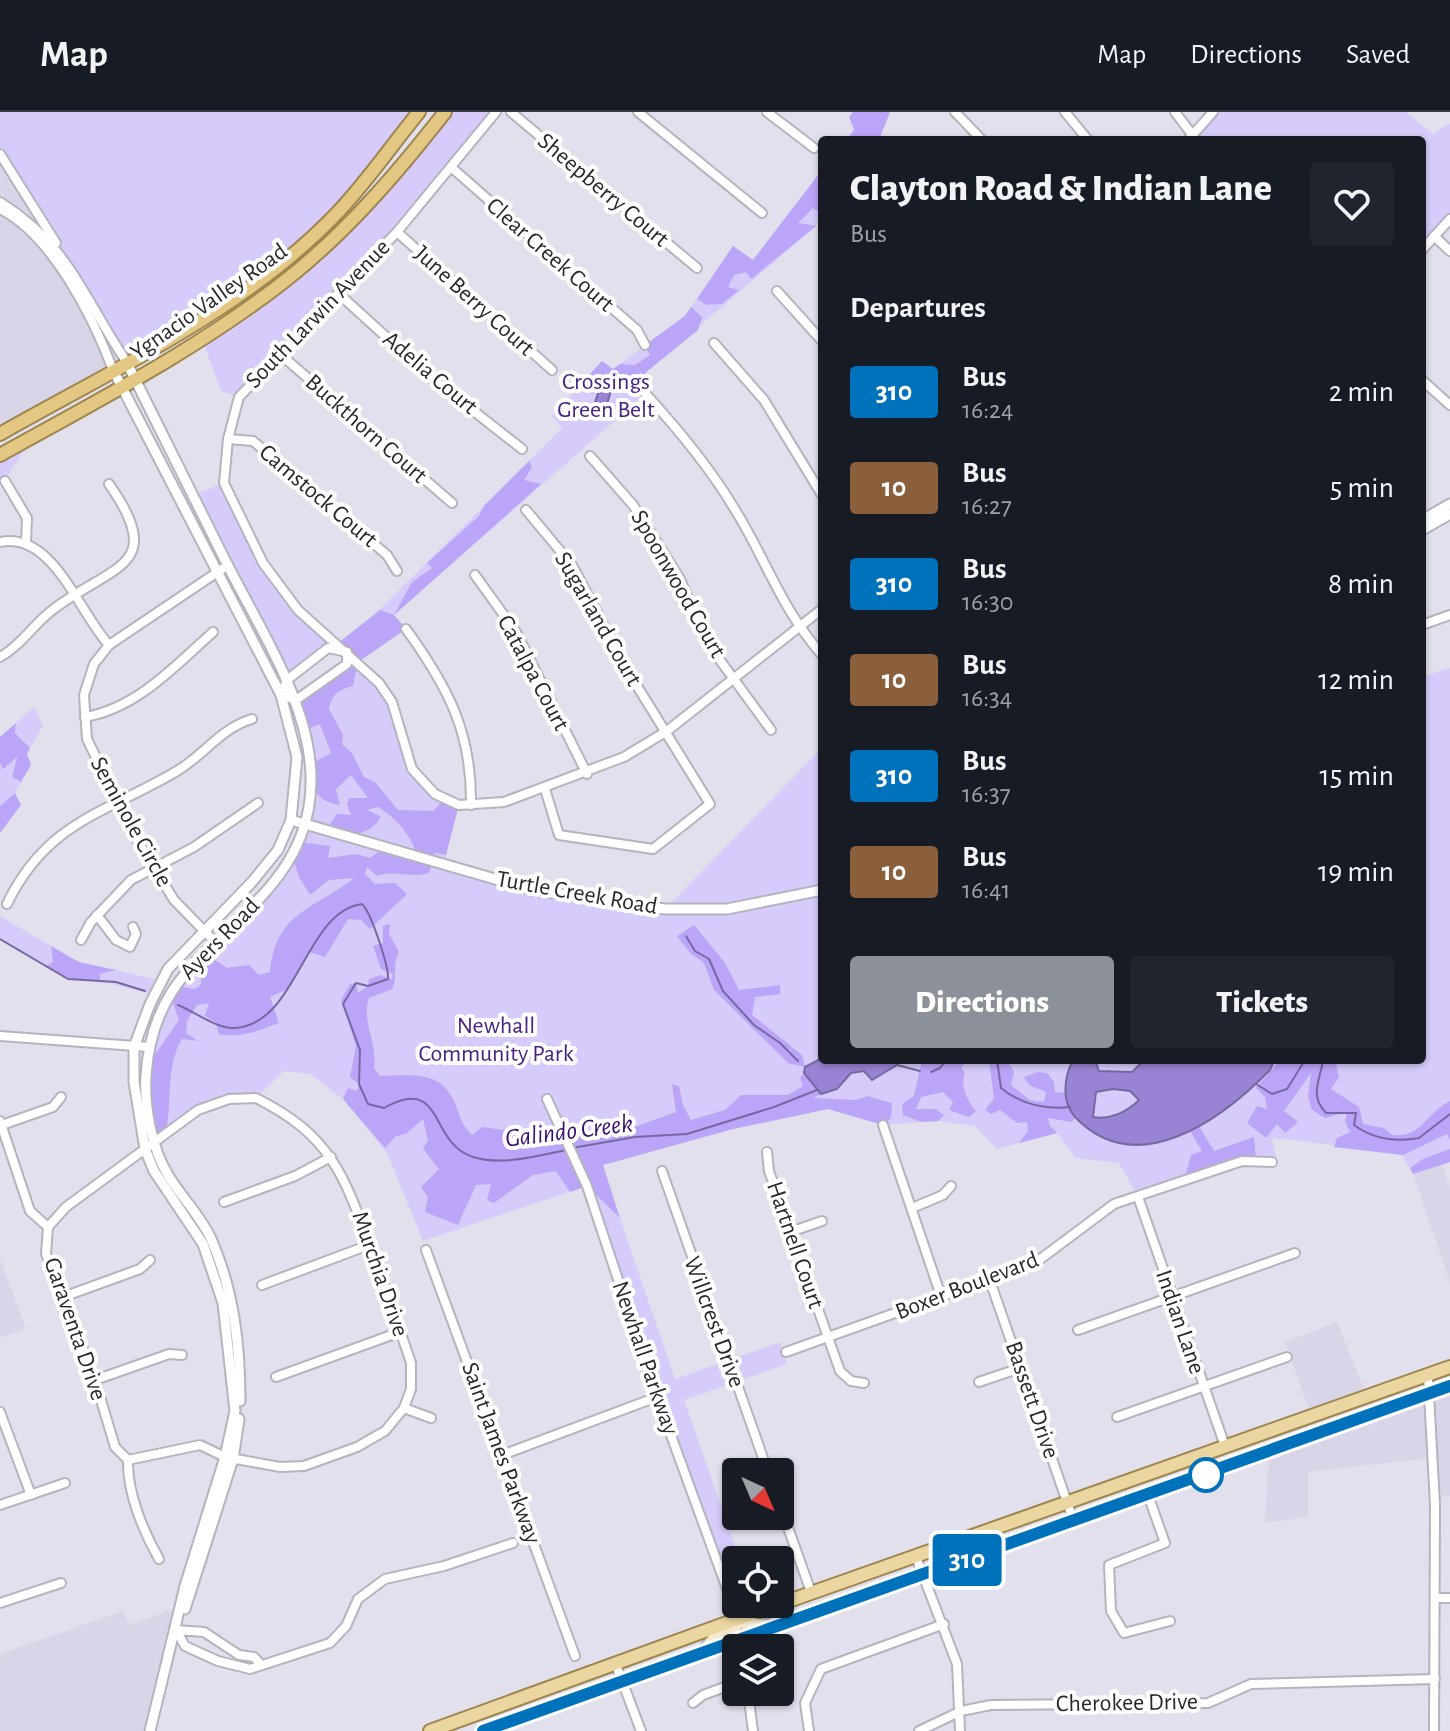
<!DOCTYPE html>
<style>
body{margin:0;font-family:"Alegreya Sans",sans-serif;background:#20242c;color:#f1f3f6;height:100vh;display:flex;flex-direction:column;font-size:30px;white-space:nowrap}
*{box-sizing:border-box;margin:0}
p{font-size:26px;color:#9ea1a6}
.icon{flex:none;width:44px;height:44px;fill:none;stroke:currentColor;stroke-width:2;stroke-linecap:round;stroke-linejoin:round}
.map{position:relative;flex:1;overflow:hidden}
.drawer{position:absolute;left:818px;top:24px;width:608px;height:928px;display:flex;flex-direction:column;background:#171b24;border-radius:8px;box-shadow:0 2px 6px #0004}
.drawer>*{flex:none}
.badge{padding:0 16px;border-radius:6px;font-size:28px;line-height:52px}
.needle{width:52px;rotate:136deg}
.controls{position:absolute;left:722px;top:1346px;display:grid;gap:16px}
.controls a{display:grid;place-items:center;width:72px;height:72px;border-radius:8px;background:#171b24;box-shadow:0 2px 6px #0004;font-size:40px}
.map>.badge{position:absolute;translate:-50% -50%;box-shadow:0 0 0 4px #fff}
h2{padding:0 32px;font-size:30px;line-height:72px}
.round{display:grid;place-items:center;flex:none;width:84px;height:84px;border-radius:8px;background:#20242c}
.head{display:flex;align-items:center;justify-content:space-between;height:136px;padding:0 32px}
h1{font-size:38px;font-weight:800;line-height:60px}
.action{display:flex;gap:16px;margin-top:auto;padding:16px 32px}
.action a{flex:1;height:92px;border-radius:8px;background:#8c9099;color:#fff;font-size:32px;font-weight:800;line-height:92px;text-align:center}
.action a+a{background:#20242c;color:#f1f3f6}
ul{padding:0;list-style:none}
li{display:flex;align-items:center;gap:24px;height:96px;padding:0 32px}
li div{flex:1}
li b{display:block;font-size:30px}
li em{font-style:normal}
li .badge{min-width:88px;font-weight:700;text-align:center}
header{display:flex;align-items:center;gap:48px;box-sizing:border-box;height:112px;padding:0 40px;background:#171b24;border-bottom:2px solid #363941}
header strong{font-size:38px}
nav{display:flex;gap:44px;margin-inline-start:auto;font-size:28px}
.map>svg:first-child{display:block}
.built{fill:#d9d5e8}
.green{fill:#d6cbfa}
.forest{fill:#bba5f9}
.water{fill:#9983d4;stroke:#7768a2;stroke-width:2;fill-rule:evenodd}
.lines{fill:none;stroke-linecap:round;stroke-linejoin:round}
.stream{stroke:#7768a2;stroke-width:2}
.minor-casing{stroke:#b6b3bf;stroke-width:12}
.tertiary-casing{stroke:#b6b3bf;stroke-width:13}
.secondary-casing{stroke:#b6b3bf;stroke-width:15}
.primary-casing{stroke:#9e864f;stroke-width:16}
.trunk-casing{stroke:#9e864f;stroke-width:16}
.minor{stroke:#fff;stroke-width:8}
.tertiary{stroke:#fff;stroke-width:9}
.secondary{stroke:#f5ead0;stroke-width:11}
.primary{stroke:#ebd5a1;stroke-width:12}
.trunk{stroke:#e4c782;stroke-width:12}
.line-casing{stroke:#fff;stroke-width:18}
.line{stroke:#0072bc;stroke-width:12}
.stop-dot{fill:#fff;stroke:#0072bc;stroke-width:4}
.labels{text-anchor:middle;dominant-baseline:central;stroke-width:8;stroke-linejoin:round;paint-order:stroke}
.street-label{font-size:24px;fill:#29282c;stroke:#fff}
.park-label{font-size:24px;fill:#472282;stroke:#fff}
.water-label{font-size:26px;font-style:italic;fill:#3a0f71;stroke:#fff}
</style>
<header>
<strong>Map</strong>
<nav><a>Map</a><a>Directions</a><a>Saved</a></nav>
</header>
<div class="map">
<svg width="1450" height="1619" viewBox="0 0 1450 1619">
<rect width="100%" height="100%" fill="#e2e0ec"/>
<g class="built">
<path d="M0 0 273 157 0 322Z"/>
<path d="M1442 1053 1450 1075V1171L1413 1062Z"/>
<path d="M0 1147 26 1217 0 1226Z"/>
<path d="M1337 1210 1367 1285 1311 1304 1285 1230Z"/>
<path d="M1450 1274V1384L1434 1385 1432 1346 1308 1360V1405L1265 1411 1269 1341Z"/>
<path d="M181 1494 150 1619H0V1542L123 1499 129 1513Z"/>
</g>
<g class="green">
<path d="M0 0H417L339 100 274 157 126 249 0 42Z"/>
<path d="M445 0H496L397 120 239 285 221 279 201 225 350 110Z"/>
<path d="M1213 0H1406L1433 22 1450 11V107L1422 138V28H1188Z"/>
<path d="M822 58V109L645 261 644 280 635 291 394 503 406 517 359 550 392 590 412 657 444 686 435 699 394 703 326 630 331 641 310 652 306 618 347 552V540L328 536 287 568 193 383 224 371C259 443 275 479 338 531L363 514 562 316 552 304 602 249 613 257 685 204 733 134 753 148Z"/>
<path d="M33 325 2 372 0 373V343Z"/>
<path d="M1450 556V1050L1413 1062 1402 1043C1358 1038 1316 1029 1272 1026L1277 1051 1256 1047 1138 1085 1119 1051 1075 1046 1057 1021 997 1037 975 1014 938 1009 883 1013 828 997 733 1017 578 1060 587 1074 620 1106 675 1267 780 1230 787 1252 684 1288 740 1448H736V1492H755L758 1500 738 1507 587 1074 423 1129 387 1041 343 987 310 962 284 959 256 986C211 987 190 1004 154 1029L149 935 175 874 292 743 311 675 340 692 336 677 345 665 351 663 369 687 352 703 327 717 378 695C397 707 411 723 419 745L434 749 435 741 446 743 444 752 486 765 665 797 822 636V948H1422V565Z"/>
<path d="M34 595 43 614 30 636 15 621 16 611Z"/>
<path d="M17 644 12 665 21 670 15 681 0 694V651L3 656Z"/>
<path d="M0 804 51 834 54 850 46 855 0 827Z"/>
<path d="M116 858 162 869 154 883 100 869V862Z"/>
</g>
<g class="forest">
<path d="M853 0H890L879 28H846L854 18 849 5Z"/>
<path d="M822 58V102L813 96 798 111 816 114 751 167 746 160 734 163 728 175 739 178 722 192 707 193 697 187 733 134 753 148Z"/>
<path d="M691 195 702 205 698 218 645 261V268L619 272 596 266 590 278 577 276 602 249 613 257 620 252 635 253 650 243 645 233 685 204Z"/>
<path d="M529 349 532 355 524 368 541 372 394 503 406 517 358 550 353 574C338 578 332 582 329 597L343 623 342 632 352 641 364 665 375 670 398 698 434 699 444 686 459 693 446 743 435 741 429 761C411 767 393 757 377 764L367 755 365 762 375 772 395 771 407 782 370 817 361 808 348 807 325 845 309 840 288 877 270 885 279 911C260 918 240 927 219 922L215 910 205 904 209 891 197 893 187 909 186 921 198 929 182 927C166 953 172 990 166 1021L154 1029 147 954 179 908 170 883 175 874 195 877 201 873 200 857 193 850 203 840 227 856 249 853 259 863 270 860C276 799 314 798 354 766L329 768 310 783 299 765 292 743 298 730 330 734 328 746 356 742 370 746 385 735 418 745C411 723 397 707 378 695L368 698 381 705C368 726 347 724 326 718L337 702 351 703 347 693 349 686H368L351 663 336 677 340 693C315 689 311 676 310 652L331 641 320 612 306 618 296 588 347 552 338 531 380 498 394 503 412 470 432 456 427 451 479 404 484 394Z"/>
<path d="M16 611 15 621 30 636 27 642 31 653 21 670 12 665 17 645 3 657 0 651V625Z"/>
<path d="M15 681 21 693 0 721V694Z"/>
<path d="M390 812 389 822 399 840C392 851 398 865 392 877L369 886C361 908 378 933 374 956L380 964C409 964 439 957 454 989 461 1005 459 1009 472 1023L482 1015 563 1026 576 1020 626 1018 676 1000 672 972 679 974 683 993 691 1008 725 998 741 983H788L803 974 800 966 804 961 821 982 813 986 856 988 867 984 892 991 891 1006 883 1013 828 997 733 1017 603 1053 620 1106 587 1074 570 1080 556 1059 533 1063 494 1091 487 1088 491 1072 476 1073 458 1113 425 1100 428 1085 421 1075 439 1057 423 1037 428 1028 423 1007 406 1022 396 1024 385 1036 343 987 348 976 357 979 359 972 350 965 356 934 341 888 350 872 356 871 358 881 368 874 369 867 380 863 392 867 393 862 381 857 373 834 383 831V814Z"/>
<path d="M694 813 725 851 739 878 780 873V882L755 885 752 903 802 943 805 955 788 951 714 878 704 851 690 841 677 824Z"/>
<path d="M51 834 79 850 116 858 100 862V869L68 867 46 855 53 850Z"/>
<path d="M922 948H968L961 955 965 961C960 974 967 989 976 999L969 1005 949 998 953 990 943 980 921 985 916 997H936L944 1003 938 1009 922 1010 903 1003 902 992 914 984Z"/>
<path d="M989 948H1007L1014 960 1011 973 1030 988 1044 990 1046 980 1029 973 1024 965 1037 960 1047 961 1054 970 1055 980 1067 981 1069 996 1076 1005 1071 1010 1048 1006 1050 1014 1057 1021 1019 1031 1028 1019 1027 1010 1017 1011 1000 998 991 1002 985 998 994 986Z"/>
<path d="M1280 948H1335L1339 965 1331 977 1359 995 1363 1012 1384 1016 1392 1023C1422 1026 1426 1001 1450 989V1028L1447 1022 1403 1043 1334 1035 1337 1026 1350 1020 1345 1010 1347 1000 1325 1006 1312 998 1308 984 1311 961 1284 999 1298 1010 1285 1021 1277 1012 1266 1026 1247 1011 1257 994 1267 997 1265 985 1256 976Z"/>
<path d="M1199 1014 1214 1039 1254 1025 1256 1047 1184 1070 1191 1043 1202 1039 1190 1019Z"/>
<path d="M1450 1037V1050L1413 1062 1410 1056 1423 1047Z"/>
</g>
<g class="water">
<path d="M600 275 611 278 605 300 593 297Z"/>
<path d="M822 946 897 948V953L872 968 864 959 851 961 837 977 821 982 804 961 805 955Z"/>
<path d="M1073 948H1095L1099 959 1132 960 1140 952 1150 948 1274 949 1270 958C1222 1007 1137 1070 1075 1005 1061 989 1064 965 1073 948ZM1113 977 1130 979 1139 988C1127 1000 1110 1008 1093 1005L1096 980Z"/>
</g>
<g class="lines">
<g class="stream">
<path d="M686 824 695 839 709 847 723 879 754 913 780 931 798 949"/>
<path d="M0 827 68 867 116 870 145 879"/>
<path d="M178 893C195 900 217 917 235 916 298 912 304 800 362 792 371 800 389 855 388 867L368 874 356 871 343 892 360 938 359 972 368 992 384 996C445 962 428 1031 473 1045 502 1054 537 1044 566 1038"/>
<path d="M997 948 1001 976C1020 992 1046 998 1070 995"/>
<path d="M1323 948C1320 969 1309 983 1326 1001H1356L1354 1013C1373 1027 1396 1030 1419 1026L1450 1002"/>
<path d="M897 953 920 959"/>
<path d="M931 960 940 956 946 948"/>
<path d="M1256 972 1272 982 1287 977 1305 948"/>
<path d="M572 1036 635 1025 687 1022 774 995 817 978"/>
</g>
<defs>
<g id="minor">
<path d="M496 0 397 120 239 285 228 327 224 371 263 451 298 498 379 571 392 590 412 657 435 682 459 693 504 690 624 645 667 619 822 497"/>
<path d="M511 0 697 156"/>
<path d="M638 0 762 101"/>
<path d="M767 0 814 36"/>
<path d="M955 0 982 28"/>
<path d="M1065 0 1088 28"/>
<path d="M1175 0 1191 21"/>
<path d="M1188 28 1213 0"/>
<path d="M0 42 56 131"/>
<path d="M451 55 637 218 645 233"/>
<path d="M0 90C71 135 82 184 126 249"/>
<path d="M0 97C52 123 93 205 113 258"/>
<path d="M397 120 552 258"/>
<path d="M1434 124 1450 139"/>
<path d="M1422 138 1450 107"/>
<path d="M777 179 822 229"/>
<path d="M339 182 428 263 522 337"/>
<path d="M714 231 764 288 822 383"/>
<path d="M280 242 452 391"/>
<path d="M1422 268 1450 293"/>
<path d="M644 280C677 316 709 354 734 396 767 449 779 493 822 543"/>
<path d="M228 327 253 329 387 443 397 459"/>
<path d="M590 344 633 393 680 467 706 529 771 618"/>
<path d="M5 369 27 406 26 430"/>
<path d="M526 398 572 453 629 561 710 692 653 737 559 723 545 677"/>
<path d="M0 430C53 419 79 501 109 533"/>
<path d="M475 463 516 520 587 662"/>
<path d="M1422 513 1450 503"/>
<path d="M406 517C448 575 472 620 471 693"/>
<path d="M328 536 347 540V552L296 588 281 583 287 568Z"/>
<path d="M0 545C22 533 35 510 55 496 114 452 167 455 109 372"/>
<path d="M85 605C137 596 175 554 213 520"/>
<path d="M7 792C47 709 106 701 177 659 204 643 221 616 252 607"/>
<path d="M97 803 116 828 130 835 136 822 133 815"/>
<path d="M81 828 91 810 131 768 194 735 258 691"/>
<path d="M214 829 174 788 133 721 87 627 84 583 94 552 109 533 228 453"/>
<path d="M0 924 149 935"/>
<path d="M256 986C330 1023 344 1062 370 1135 384 1174 398 1212 411 1251V1277L404 1296 385 1319 357 1335 304 1354 280 1355 225 1345 200 1333 128 1348 115 1335 95 1268 46 1142 48 1115 66 1095 198 998 229 987Z"/>
<path d="M547 987 587 1074 657 1285 738 1507"/>
<path d="M0 1009 30 1099 48 1115"/>
<path d="M2 1013 53 995 61 985"/>
<path d="M883 1013 941 1184"/>
<path d="M767 1040 769 1059 840 1259 851 1269 864 1271"/>
<path d="M662 1059 768 1360"/>
<path d="M1138 1085 1225 1334"/>
<path d="M224 1090 295 1064 331 1045"/>
<path d="M912 1096 943 1083 951 1074"/>
<path d="M790 1120 822 1109"/>
<path d="M426 1138 575 1544"/>
<path d="M989 1166 1074 1410"/>
<path d="M262 1173 369 1133"/>
<path d="M63 1185 140 1157 150 1148"/>
<path d="M1078 1218 1295 1141"/>
<path d="M786 1240 1035 1151 1114 1092 1242 1049 1272 1050"/>
<path d="M1428 1264 1435 1393 1434 1619"/>
<path d="M276 1265 400 1220"/>
<path d="M95 1268 169 1242 182 1243"/>
<path d="M979 1270 1020 1256"/>
<path d="M404 1296 431 1306"/>
<path d="M0 1300 31 1383"/>
<path d="M1117 1305 1287 1245"/>
<path d="M502 1343 657 1285"/>
<path d="M128 1348C127 1380 143 1419 159 1447"/>
<path d="M1148 1383 1165 1431 1109 1453 1111 1499 1124 1521 1170 1509"/>
<path d="M0 1393 65 1371"/>
<path d="M780 1393 811 1480"/>
<path d="M916 1445 957 1552 960 1619"/>
<path d="M1436 1486H1450"/>
<path d="M0 1491 61 1471"/>
<path d="M261 1553 254 1545 239 1543 204 1520 176 1518 185 1534 218 1549 250 1557 330 1531 346 1514 358 1487 385 1467 444 1454 513 1431"/>
<path d="M616 1553 641 1619"/>
<path d="M748 1580 753 1619"/>
<path d="M693 1591 703 1583 736 1571"/>
<path d="M809 1619 805 1591 821 1557 944 1512"/>
<path d="M919 1619 961 1599 991 1593 1208 1591 1251 1572 1435 1567"/>
</g>
<g id="tertiary">
<path d="M126 249C159 316 192 383 226 450 279 554 363 669 268 777 211 842 152 867 146 964 144 995 152 1037 168 1063 181 1085 202 1105 212 1129 234 1180 240 1234 240 1289"/>
<path d="M113 258 281 583 297 645 291 708 278 738 252 770 168 857 150 892 134 935V970L145 1037 154 1059 203 1132 223 1191 235 1299 225 1345 185 1474 150 1619"/>
<path d="M1422 408 1450 392"/>
<path d="M1422 418 1450 402"/>
<path d="M291 708 533 778 665 797H727L822 778"/>
<path d="M185 1497 233 1347 239 1307"/>
</g>
<path id="secondary" d="M702 1541 715 1525 735 1516 738 1507 746 1512 774 1514"/>
<g id="primary">
<path d="M780 1492 1450 1255"/>
<path d="M430 1619 779 1492"/>
<path d="M483 1619 1450 1274"/>
</g>
<g id="trunk">
<path d="M0 322C114 257 248 196 339 99 368 68 392 33 419 0"/>
<path d="M0 343C97 289 198 237 286 168 347 120 398 60 445 0"/>
</g>
</defs>
<use href="#minor" class="minor-casing"/>
<use href="#tertiary" class="tertiary-casing"/>
<use href="#secondary" class="secondary-casing"/>
<use href="#primary" class="primary-casing"/>
<use href="#trunk" class="trunk-casing"/>
<use href="#minor" class="minor"/>
<use href="#tertiary" class="tertiary"/>
<use href="#secondary" class="secondary"/>
<use href="#primary" class="primary"/>
<use href="#trunk" class="trunk"/>
</g>
<g class="lines">
<defs>
<path id="line" d="M483 1619 1450 1274"/>
</defs>
<use href="#line" class="line-casing"/>
<use href="#line" class="line"/>
</g>
<circle class="stop-dot" cx="1206" cy="1363" r="16"/>
<g class="labels">
<g class="street-label">
<text transform="translate(603 78) rotate(40)">Sheepberry Court</text>
<text transform="translate(550 143) rotate(41)">Clear Creek Court</text>
<text transform="translate(474 189) rotate(42)">June Berry Court</text>
<text transform="translate(209 190) rotate(-35)">Ygnacio Valley Road</text>
<text transform="translate(318 202) rotate(-46)">South Larwin Avenue</text>
<text transform="translate(430 261) rotate(40)">Adelia Court</text>
<text transform="translate(366 317) rotate(41)">Buckthorn Court</text>
<text transform="translate(318 384) rotate(40)">Camstock Court</text>
<text transform="translate(678 472) rotate(60)">Spoonwood Court</text>
<text transform="translate(598 507) rotate(60)">Sugarland Court</text>
<text transform="translate(533 561) rotate(62)">Catalpa Court</text>
<text transform="translate(131 710) rotate(61)">Seminole Circle</text>
<text transform="translate(577 781) rotate(10)">Turtle Creek Road</text>
<text transform="translate(220 827) rotate(-46)">Ayers Road</text>
<text transform="translate(795 1133) rotate(71)">Hartnell Court</text>
<text transform="translate(380 1162) rotate(71)">Murchia Drive</text>
<text transform="translate(967 1174) rotate(-21)">Boxer Boulevard</text>
<text transform="translate(714 1210) rotate(70)">Willcrest Drive</text>
<text transform="translate(1180 1210) rotate(71)">Indian Lane</text>
<text transform="translate(75 1217) rotate(71)">Garaventa Drive</text>
<text transform="translate(645 1246) rotate(71)">Newhall Parkway</text>
<text transform="translate(1032 1288) rotate(71)">Bassett Drive</text>
<text transform="translate(501 1341) rotate(70)">Saint James Parkway</text>
<text transform="translate(1127 1591) rotate(-1)">Cherokee Drive</text>
</g>
<g class="park-label">
<text x="606" y="270">Crossings<tspan x="606" dy="28">Green Belt</tspan></text>
<text x="496" y="914">Newhall<tspan x="496" dy="28">Community Park</tspan></text>
</g>
<g class="water-label">
<text transform="translate(569 1019) rotate(-7)">Galindo Creek</text>
</g>
</g>
</svg>
<div class="controls">
<a><svg class="needle" viewBox="-14 -14 28 28"><path d="M0-13l5 13h-10z" fill="#e53935"/><path d="M0 13l5-13h-10z" fill="#9ea1a6"/></svg></a>
<a><svg class="icon" aria-label="locate" viewBox="0 0 24 24"><circle cx="12" cy="12" r="6"/><path d="M12 2v4M12 18v4M2 12h4M18 12h4"/></svg></a>
<a><svg class="icon" aria-label="layers" viewBox="0 0 24 24"><path d="M12 4l9 5-9 5-9-5zM3 14l9 5 9-5"/></svg></a>
</div>
<b class="badge" style="left:967px;top:1448px;background:#0072bc;color:#fff">310</b>
<section class="drawer">
<div class="head"><div><h1>Clayton Road &amp; Indian Lane</h1><p>Bus</p></div><a class="round"><svg class="icon" aria-label="heart" viewBox="0 0 24 24"><path d="M12 20l-8-8c-3-5 5-10 8-4 3-6 11-1 8 4z"/></svg></a></div>
<h2>Departures</h2>
<ul>
<li><span class="badge" style="background:#0072bc;color:#fff">310</span><div><b>Bus</b><p>16:24</p></div><em>2 min</em></li>
<li><span class="badge" style="background:#8b5e3c;color:#fff">10</span><div><b>Bus</b><p>16:27</p></div><em>5 min</em></li>
<li><span class="badge" style="background:#0072bc;color:#fff">310</span><div><b>Bus</b><p>16:30</p></div><em>8 min</em></li>
<li><span class="badge" style="background:#8b5e3c;color:#fff">10</span><div><b>Bus</b><p>16:34</p></div><em>12 min</em></li>
<li><span class="badge" style="background:#0072bc;color:#fff">310</span><div><b>Bus</b><p>16:37</p></div><em>15 min</em></li>
<li><span class="badge" style="background:#8b5e3c;color:#fff">10</span><div><b>Bus</b><p>16:41</p></div><em>19 min</em></li>
</ul>
<div class="action"><a>Directions</a><a>Tickets</a></div>
</section>
</div>
